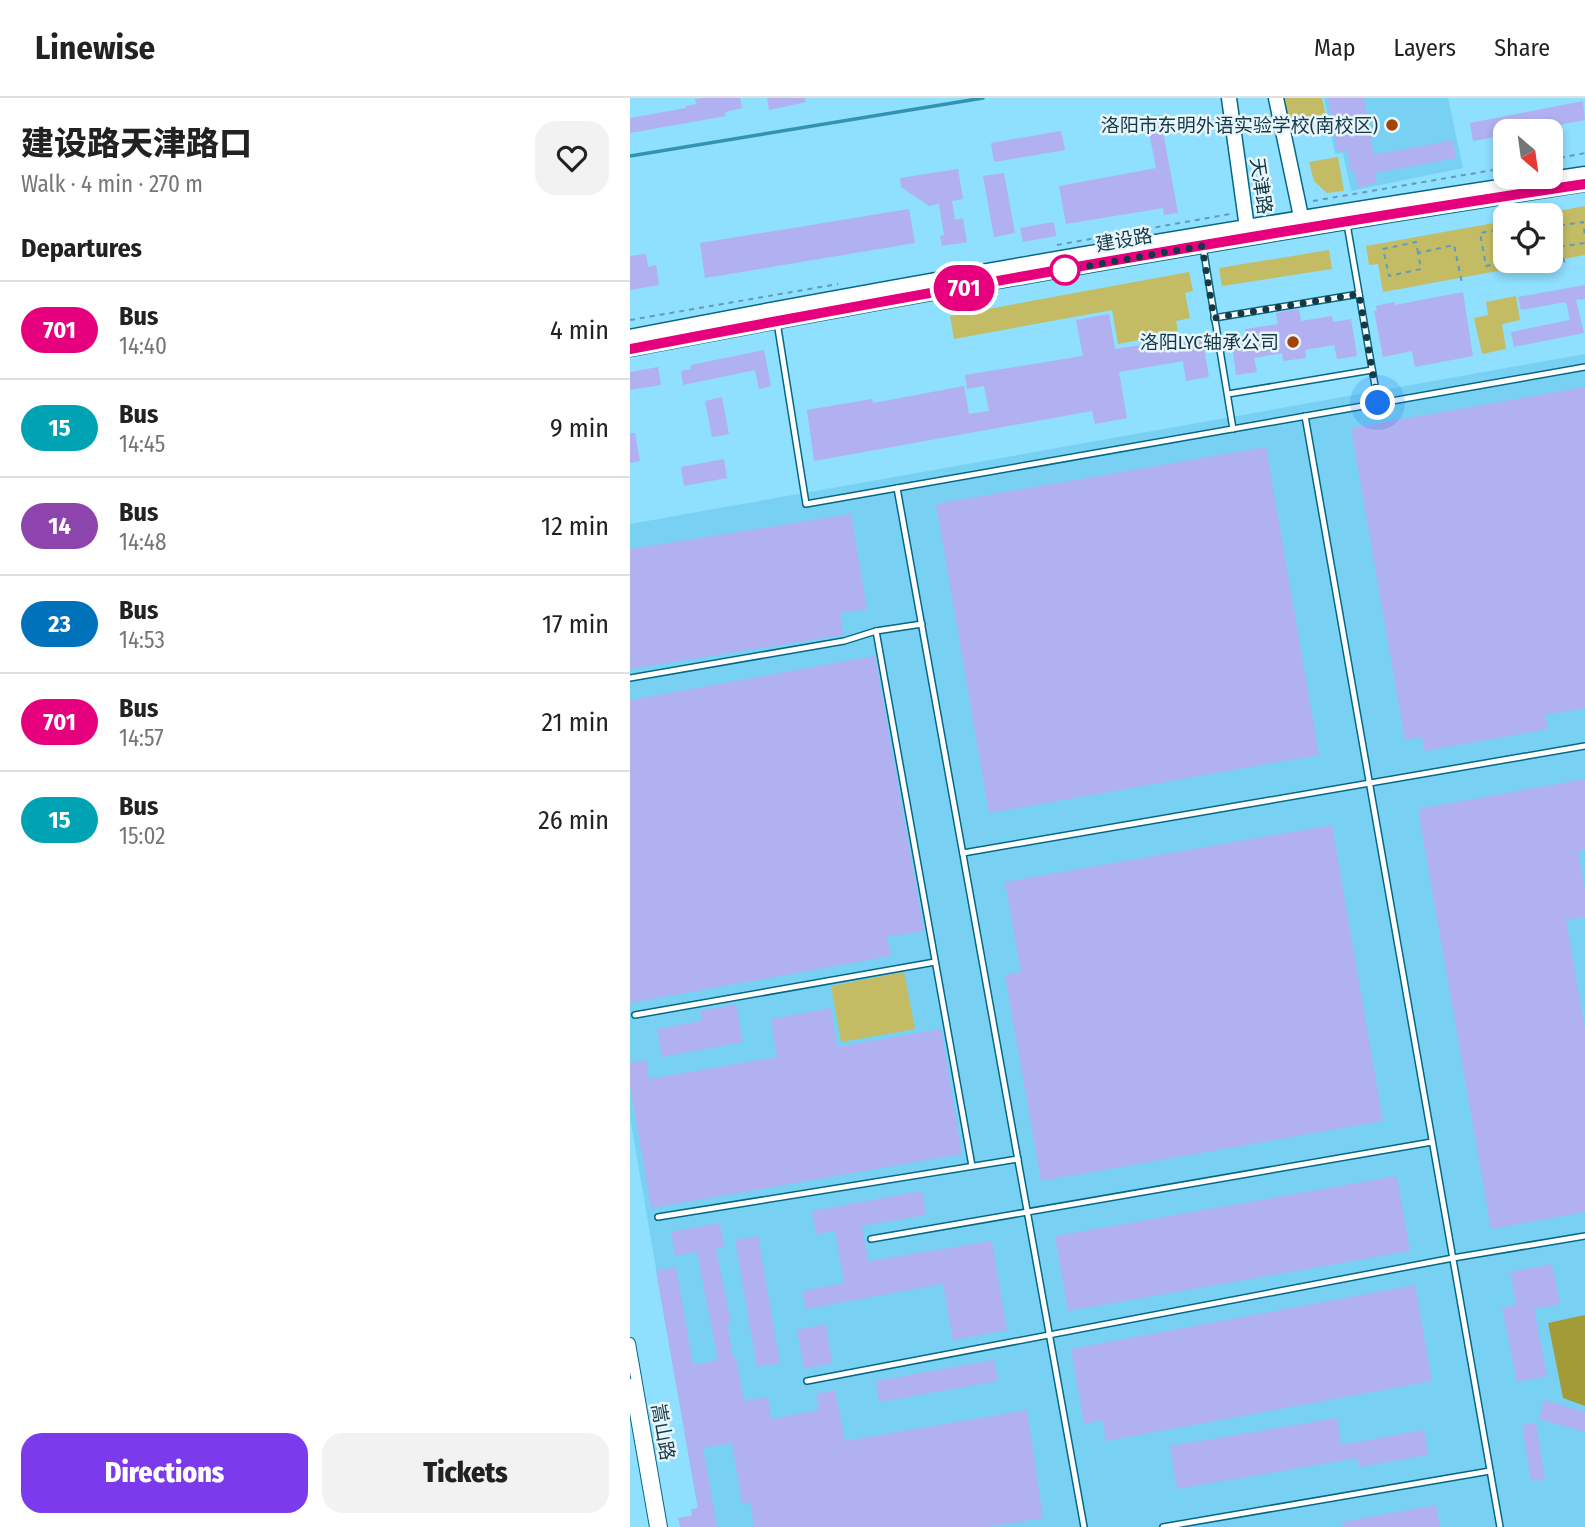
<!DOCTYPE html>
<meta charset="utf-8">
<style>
body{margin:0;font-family:"Fira Sans Condensed","Noto Sans SC",sans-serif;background:#f2f2f2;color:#222;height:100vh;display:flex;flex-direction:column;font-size:26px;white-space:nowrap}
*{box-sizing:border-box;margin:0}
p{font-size:23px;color:#767676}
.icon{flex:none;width:38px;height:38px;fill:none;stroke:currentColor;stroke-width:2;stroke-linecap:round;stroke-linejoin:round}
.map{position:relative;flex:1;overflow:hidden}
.details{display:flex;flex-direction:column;background:#fff;width:630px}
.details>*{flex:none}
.badge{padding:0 14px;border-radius:23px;font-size:24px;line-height:46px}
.needle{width:46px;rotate:151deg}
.buttons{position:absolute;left:863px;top:21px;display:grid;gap:14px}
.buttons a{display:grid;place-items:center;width:70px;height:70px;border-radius:14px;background:#fff;box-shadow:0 4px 10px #0003;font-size:35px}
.you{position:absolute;width:35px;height:35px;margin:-18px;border:5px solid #fff;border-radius:50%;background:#1a73e8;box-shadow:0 0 0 10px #1a73e833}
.map>.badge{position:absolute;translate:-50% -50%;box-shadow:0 0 0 4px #fff}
h2{padding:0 21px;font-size:26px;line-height:63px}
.round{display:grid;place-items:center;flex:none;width:74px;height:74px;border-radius:21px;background:#f2f2f2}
.overview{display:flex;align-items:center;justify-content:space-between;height:119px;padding:0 21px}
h1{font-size:33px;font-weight:800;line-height:52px}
.cta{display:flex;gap:14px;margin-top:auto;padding:14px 21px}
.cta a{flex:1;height:80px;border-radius:21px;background:#7c3aed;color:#fff;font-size:28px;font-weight:800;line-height:80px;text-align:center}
.cta a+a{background:#f2f2f2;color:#222}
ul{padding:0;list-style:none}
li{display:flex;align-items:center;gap:21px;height:98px;padding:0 21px;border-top:2px solid #e0e0e0}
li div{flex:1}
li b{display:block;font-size:26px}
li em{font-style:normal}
li .badge{min-width:77px;font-weight:700;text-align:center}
header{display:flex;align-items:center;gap:42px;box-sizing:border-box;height:98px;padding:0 35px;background:#fff;border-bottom:2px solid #e0e0e0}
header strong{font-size:33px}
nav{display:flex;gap:38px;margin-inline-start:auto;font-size:24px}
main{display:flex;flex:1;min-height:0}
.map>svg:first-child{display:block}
.built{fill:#78d1f3}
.green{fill:#c3bc64}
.forest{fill:#a39b37}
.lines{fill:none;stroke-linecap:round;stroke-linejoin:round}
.stream{stroke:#3292b2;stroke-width:3.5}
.building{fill:#b1b0f0}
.lane-casing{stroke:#046884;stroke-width:8}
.street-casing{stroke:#046884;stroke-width:12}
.secondary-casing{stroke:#046884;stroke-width:17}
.path{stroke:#609db5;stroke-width:2;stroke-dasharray:5 5;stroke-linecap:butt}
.lane{stroke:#fff;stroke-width:5}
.street{stroke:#fff;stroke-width:10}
.secondary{stroke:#fff;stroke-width:14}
.line-casing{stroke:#fff;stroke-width:16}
.line{stroke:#e6007e;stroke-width:10}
.walk{stroke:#163845;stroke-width:7;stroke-dasharray:0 12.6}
.poi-dot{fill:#a54304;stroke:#e7f6fc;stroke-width:2.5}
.stop-dot{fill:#fff;stroke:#e6007e;stroke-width:3.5}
.labels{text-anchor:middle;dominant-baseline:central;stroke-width:5;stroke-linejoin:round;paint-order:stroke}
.poi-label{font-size:19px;fill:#163845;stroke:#e7f6fc;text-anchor:end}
.street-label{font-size:19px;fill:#163845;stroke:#e7f6fc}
</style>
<header>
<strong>Linewise</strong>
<nav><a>Map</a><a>Layers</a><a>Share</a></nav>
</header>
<main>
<section class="details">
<div class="overview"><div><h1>建设路天津路口</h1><p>Walk · 4 min · 270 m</p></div><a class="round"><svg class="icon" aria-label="heart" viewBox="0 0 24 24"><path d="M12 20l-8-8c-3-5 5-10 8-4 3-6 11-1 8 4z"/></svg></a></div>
<h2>Departures</h2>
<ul>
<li><span class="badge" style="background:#e6007e;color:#fff">701</span><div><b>Bus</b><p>14:40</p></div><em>4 min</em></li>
<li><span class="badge" style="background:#00a3b4;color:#fff">15</span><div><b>Bus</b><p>14:45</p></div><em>9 min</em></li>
<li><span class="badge" style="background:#8e44ad;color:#fff">14</span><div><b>Bus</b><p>14:48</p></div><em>12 min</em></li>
<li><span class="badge" style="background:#0072bc;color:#fff">23</span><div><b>Bus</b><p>14:53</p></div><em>17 min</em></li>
<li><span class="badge" style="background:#e6007e;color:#fff">701</span><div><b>Bus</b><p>14:57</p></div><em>21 min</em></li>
<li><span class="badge" style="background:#00a3b4;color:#fff">15</span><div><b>Bus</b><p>15:02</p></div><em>26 min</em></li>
</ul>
<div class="cta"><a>Directions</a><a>Tickets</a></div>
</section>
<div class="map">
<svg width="955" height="1429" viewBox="0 0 955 1429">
<rect width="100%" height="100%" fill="#8fdffe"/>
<g class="built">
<path d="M694 0H818L833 70 721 93 713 55 705 56Z"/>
<path d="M955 256V1429H71L0 1020V426Z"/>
</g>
<g class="green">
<path d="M655 0H692L696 18 689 19 690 26 659 32Z"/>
<path d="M708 59 714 93 697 95 684 83 679 64Z"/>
<path d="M955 108V157L753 194 748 166 739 167 736 148 875 123V163H920V117H906Z"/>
<path d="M699 152 702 171 592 188 589 170Z"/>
<path d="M559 174 563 193 555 195 560 220 546 223 548 235 488 246 482 212 324 241 320 218Z"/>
<path d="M886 198 890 222 872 226 876 251 852 256 844 220 858 217 856 204Z"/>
<path d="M274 874 285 931 211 944 201 888Z"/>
</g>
<path class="forest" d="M955 1217V1308L933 1300 918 1225Z"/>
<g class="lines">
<path class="stream" d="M0 58 353 0"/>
</g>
<g class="building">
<path d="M73 0H110L112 10 95 14 96 18 0 35V20L56 10V8L66 6 65 1Z"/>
<path d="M137 0H175L176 4 139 12Z"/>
<path d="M698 0H734L744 57 823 42 826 60 745 75 747 85 728 90 725 74 721 75 717 52 707 54Z"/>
<path d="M953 3 955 22 895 33H875V37L843 43 840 25Z"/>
<path d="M530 17 548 115 534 117 533 110 436 126 429 88 526 70 516 19Z"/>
<path d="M431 33 435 52 364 64 361 45Z"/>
<path d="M328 71 333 101 322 103 325 122 333 120 337 144 312 148 310 138 314 137 309 106 299 108 271 89 270 80Z"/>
<path d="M374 75 385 135 364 139 353 78Z"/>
<path d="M279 111 285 145 75 180 70 145Z"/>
<path d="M424 124 426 138 393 144 390 130Z"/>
<path d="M16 156 18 169 26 167 29 187 0 192V158Z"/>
<path d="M955 187V201L946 202 954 235 884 249 881 234 940 222 936 204 891 212 888 199Z"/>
<path d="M833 194 843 258 785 269 782 253 753 259 744 213H747L746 208 764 204 765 207Z"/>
<path d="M669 211 671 223 702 218 703 224 721 221 727 258 707 261 704 247 675 252 676 260 653 263 652 255 624 260 627 274 606 277 601 240 616 238 615 231 648 226 646 215Z"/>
<path d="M479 216 485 251 572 238 579 279 556 283 553 263 489 274 497 320 465 326 462 313 184 363 177 312 242 301 243 305 334 288 339 316 359 313 354 288 337 291 335 277 453 258 446 222Z"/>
<path d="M134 252 141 288 129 291 125 272 53 287 51 273 61 271V267Z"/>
<path d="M28 269 31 287 0 292V274Z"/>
<path d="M955 289V610L915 617 918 631 794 653 792 639 775 642 721 330Z"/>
<path d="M92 299 99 336 82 339 75 303Z"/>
<path d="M0 335H5L10 363 0 365Z"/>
<path d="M636 349 689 657 359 715 306 406Z"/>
<path d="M94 361 97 380 54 388 51 369Z"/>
<path d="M221 416 237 511 210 515 213 537 0 571V451Z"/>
<path d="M245 558 294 833 257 839 261 858 0 905V602Z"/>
<path d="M955 681V752L948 753 955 792V819L936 822 955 931V1114L861 1131 788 711Z"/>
<path d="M702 727 753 1023 411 1083 375 877 391 874 375 784Z"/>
<path d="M106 906 113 944 32 959 27 931 72 923 70 913Z"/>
<path d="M201 910 207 949 311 931 332 1056 21 1110 0 987V965L16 962 19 981 147 959 141 921Z"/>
<path d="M767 1078 780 1153 438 1213 425 1138Z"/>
<path d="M292 1093 296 1117 232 1128 238 1163 362 1143 377 1232 323 1242 313 1186 176 1211 172 1193 214 1185 205 1133 186 1136 182 1113Z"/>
<path d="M90 1125 94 1149 86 1151 101 1225H97L103 1259H106L114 1303 138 1299 141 1321 189 1312 186 1296 205 1292 215 1343 397 1312 413 1420 359 1429H124L120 1404 112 1406 102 1345 73 1350 87 1429H50L48 1420 62 1418 61 1411 68 1410 26 1173 46 1169 63 1267 88 1262 67 1154 45 1158 41 1134Z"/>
<path d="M128 1138 150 1265 127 1269 105 1142Z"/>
<path d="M922 1166 930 1206 904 1211 917 1278 887 1284 872 1210 886 1207 880 1174Z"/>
<path d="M785 1187 802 1283 476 1343 472 1322 454 1326 441 1251Z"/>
<path d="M196 1226 202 1265 174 1271 167 1232Z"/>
<path d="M364 1262 368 1283 249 1304 246 1283Z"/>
<path d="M914 1302 955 1314V1334L909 1321Z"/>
<path d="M707 1320 711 1347 794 1332 798 1357 729 1369 727 1360 547 1391 540 1348Z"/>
<path d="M906 1325 915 1381 901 1383 892 1327Z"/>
<path d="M806 1407 810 1429H713L712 1424Z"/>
</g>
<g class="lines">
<defs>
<g id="lane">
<path d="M717 126 748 305"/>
<path d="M573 149 603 331"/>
<path d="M584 220 729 196"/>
<path d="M147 224 176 406 955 269"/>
<path d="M598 296 742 272"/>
<path d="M675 318 870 1429"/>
<path d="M267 390 454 1429"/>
<path d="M246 533 342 1068"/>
<path d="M0 580 214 543 246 533 292 526"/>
<path d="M333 755 955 648"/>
<path d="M5 917 305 864"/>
<path d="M28 1119 388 1061"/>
<path d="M241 1141 802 1044"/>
<path d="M177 1283 823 1160 955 1138"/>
<path d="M533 1429 860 1373"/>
</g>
<g id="street">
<path d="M0 1245 32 1429"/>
<path d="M0 1286 25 1429"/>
</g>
<g id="secondary">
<path d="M599 0 618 137"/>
<path d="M646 0 673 128"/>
<path d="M0 239C317 177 636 124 955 76"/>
<path d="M0 251C317 190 636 135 955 86"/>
</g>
</defs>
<use href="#lane" class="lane-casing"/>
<use href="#street" class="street-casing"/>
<use href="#secondary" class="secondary-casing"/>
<g class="path">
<path d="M920 62 955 55"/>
<path d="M683 103 875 70"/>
<path d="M920 129 953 124 955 137"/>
<path d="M875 145 872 131 850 135 856 168 878 163"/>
<path d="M427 147 600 116"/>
<path d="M920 150 955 145"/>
<path d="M931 150 935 167"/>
<path d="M788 155 786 144 753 151 759 178 791 171 788 155 824 147 832 185"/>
<path d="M0 222 208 186"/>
</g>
<use href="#lane" class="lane"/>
<use href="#street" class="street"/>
<use href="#secondary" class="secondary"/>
</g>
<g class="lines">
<defs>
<path id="line" d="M0 251C317 190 636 134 955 86"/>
</defs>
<use href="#line" class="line-casing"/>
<use href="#line" class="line"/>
<path class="walk" d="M435 172 572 148 584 220 729 196 748 305"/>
</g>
<g class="poi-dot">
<circle cx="762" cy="27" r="7"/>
<circle cx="663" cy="244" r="7"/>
</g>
<circle class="stop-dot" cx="435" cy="172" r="14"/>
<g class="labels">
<g class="poi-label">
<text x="748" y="27">洛阳市东明外语实验学校(南校区)</text>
<text x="649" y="244">洛阳LYC轴承公司</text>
</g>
<g class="street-label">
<text transform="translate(631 88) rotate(82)">天津路</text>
<text transform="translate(494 142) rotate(-10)">建设路</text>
<text transform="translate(33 1334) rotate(80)">嵩山路</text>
</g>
</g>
</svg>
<div class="buttons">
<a><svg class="needle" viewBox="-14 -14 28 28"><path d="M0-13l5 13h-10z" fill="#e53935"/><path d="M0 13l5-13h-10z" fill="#767676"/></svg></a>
<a><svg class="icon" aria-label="locate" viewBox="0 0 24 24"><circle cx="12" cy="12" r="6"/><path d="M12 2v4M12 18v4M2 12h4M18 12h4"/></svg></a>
</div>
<div class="you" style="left:748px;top:305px"></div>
<b class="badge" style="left:334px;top:190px;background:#e6007e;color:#fff">701</b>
</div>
</main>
